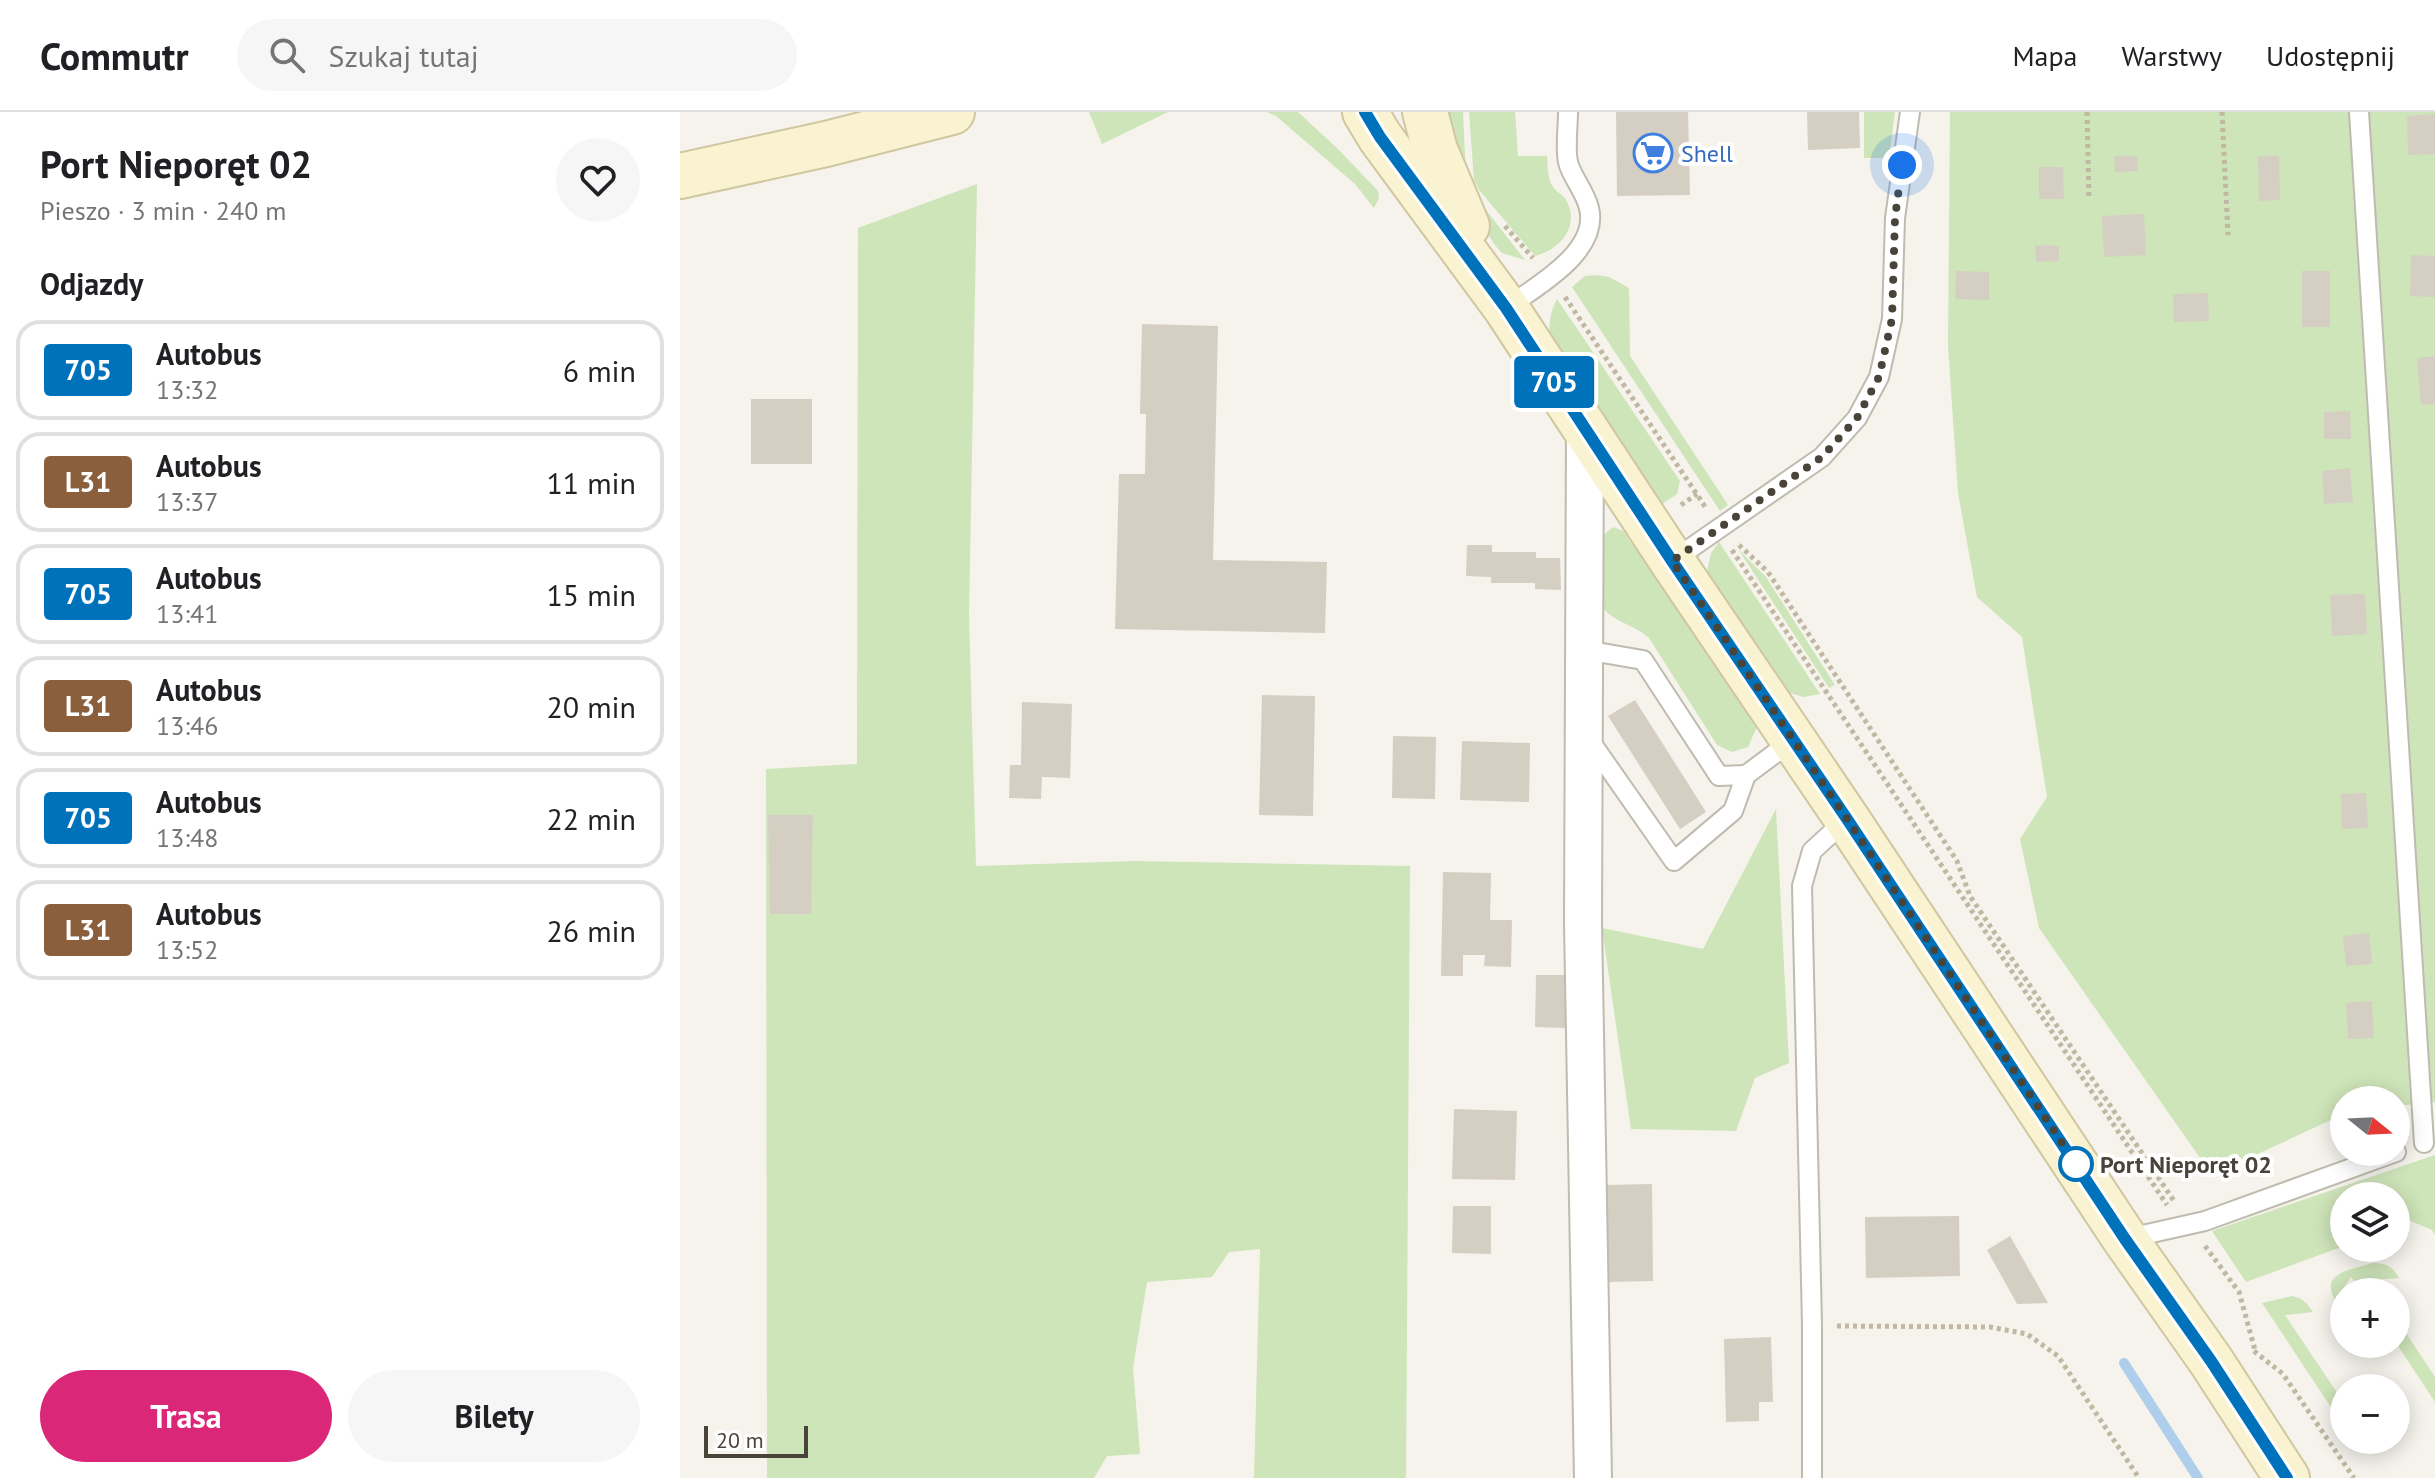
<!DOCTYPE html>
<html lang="pl">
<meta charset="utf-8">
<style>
body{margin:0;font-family:"PT Sans",sans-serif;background:#f6f6f6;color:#202124;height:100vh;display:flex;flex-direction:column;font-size:30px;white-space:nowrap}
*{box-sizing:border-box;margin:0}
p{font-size:26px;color:#757577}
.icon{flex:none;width:44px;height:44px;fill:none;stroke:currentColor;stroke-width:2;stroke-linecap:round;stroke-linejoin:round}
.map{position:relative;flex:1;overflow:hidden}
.sheet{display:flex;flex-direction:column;background:#fff;width:680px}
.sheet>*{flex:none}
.badge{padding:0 16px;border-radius:6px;font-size:28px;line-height:52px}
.needle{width:52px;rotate:108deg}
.fabs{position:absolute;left:1650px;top:974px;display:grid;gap:16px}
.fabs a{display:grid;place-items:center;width:80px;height:80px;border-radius:50%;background:#fff;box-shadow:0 4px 20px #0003;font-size:40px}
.scale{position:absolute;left:24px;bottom:20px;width:104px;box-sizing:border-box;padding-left:8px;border:4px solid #49443a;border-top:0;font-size:22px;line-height:28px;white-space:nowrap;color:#49443a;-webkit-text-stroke:6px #fff;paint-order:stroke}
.you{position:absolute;width:40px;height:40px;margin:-20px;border:6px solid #fff;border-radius:50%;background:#1a73e8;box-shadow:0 0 0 12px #1a73e833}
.map>.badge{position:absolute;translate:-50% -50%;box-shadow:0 0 0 4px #fff}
h2{padding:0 40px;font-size:30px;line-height:72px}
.round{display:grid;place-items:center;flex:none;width:84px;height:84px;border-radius:42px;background:#f6f6f6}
.summary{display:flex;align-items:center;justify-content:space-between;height:136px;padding:0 40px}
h1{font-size:38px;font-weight:700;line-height:60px}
.action{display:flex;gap:16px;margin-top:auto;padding:16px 40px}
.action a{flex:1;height:92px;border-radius:48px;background:#db2777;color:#fff;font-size:32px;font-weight:700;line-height:92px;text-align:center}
.action a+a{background:#f6f6f6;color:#202124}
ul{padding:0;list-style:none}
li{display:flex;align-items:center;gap:24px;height:100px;margin:0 16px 12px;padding:0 24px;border:4px solid #e0e0e0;border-radius:24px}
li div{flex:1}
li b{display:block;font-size:30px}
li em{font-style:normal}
li .badge{min-width:88px;font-weight:700;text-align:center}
header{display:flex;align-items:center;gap:48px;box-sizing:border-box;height:112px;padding:0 40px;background:#fff;border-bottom:2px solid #e0e0e0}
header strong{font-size:38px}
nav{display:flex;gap:44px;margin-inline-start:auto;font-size:28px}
.search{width:560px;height:72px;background:#f6f6f6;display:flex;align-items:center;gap:20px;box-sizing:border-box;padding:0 28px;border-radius:44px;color:#757577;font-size:30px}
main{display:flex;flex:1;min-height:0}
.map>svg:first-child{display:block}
.green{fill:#cee4b9}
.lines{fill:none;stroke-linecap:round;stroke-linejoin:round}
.stream{stroke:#afceeb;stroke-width:10}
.building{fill:#d5cfc3}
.lane-casing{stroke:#bfbbaf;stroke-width:22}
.street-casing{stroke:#bfbbaf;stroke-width:40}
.secondary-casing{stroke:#d0c7a0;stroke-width:48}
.path{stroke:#c0b8a2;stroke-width:5;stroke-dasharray:4 4;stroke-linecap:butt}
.lane{stroke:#fff;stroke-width:18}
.street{stroke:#fff;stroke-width:36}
.secondary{stroke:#faf3d1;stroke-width:44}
.line-casing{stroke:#fff;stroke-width:18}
.line{stroke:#0072bc;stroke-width:12}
.walk{stroke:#49443a;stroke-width:8;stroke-dasharray:0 14.4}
.stop-dot{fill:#fff;stroke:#0072bc;stroke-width:4}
.labels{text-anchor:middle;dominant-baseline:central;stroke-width:8;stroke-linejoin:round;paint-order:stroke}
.shop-label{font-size:24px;fill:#366cbe;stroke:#fff;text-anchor:start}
.stop-label{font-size:24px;font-weight:bold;fill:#49443a;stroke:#fff;text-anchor:start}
</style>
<header>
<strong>Commutr</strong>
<div class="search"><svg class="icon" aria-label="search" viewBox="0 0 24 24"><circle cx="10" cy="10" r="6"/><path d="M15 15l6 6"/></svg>Szukaj tutaj</div>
<nav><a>Mapa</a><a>Warstwy</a><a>Udostępnij</a></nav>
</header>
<main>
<section class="sheet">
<div class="summary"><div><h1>Port Nieporęt 02</h1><p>Pieszo · 3 min · 240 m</p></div><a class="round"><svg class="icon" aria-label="heart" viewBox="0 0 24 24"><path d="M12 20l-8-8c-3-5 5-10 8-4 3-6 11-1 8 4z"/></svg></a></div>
<h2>Odjazdy</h2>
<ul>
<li><span class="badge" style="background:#0072bc;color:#fff">705</span><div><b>Autobus</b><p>13:32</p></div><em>6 min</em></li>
<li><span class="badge" style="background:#8b5e3c;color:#fff">L31</span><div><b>Autobus</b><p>13:37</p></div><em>11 min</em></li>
<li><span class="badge" style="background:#0072bc;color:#fff">705</span><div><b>Autobus</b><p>13:41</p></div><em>15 min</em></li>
<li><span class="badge" style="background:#8b5e3c;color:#fff">L31</span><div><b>Autobus</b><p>13:46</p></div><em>20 min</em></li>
<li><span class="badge" style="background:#0072bc;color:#fff">705</span><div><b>Autobus</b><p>13:48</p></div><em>22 min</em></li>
<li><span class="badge" style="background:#8b5e3c;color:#fff">L31</span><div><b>Autobus</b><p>13:52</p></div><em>26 min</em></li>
</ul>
<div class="action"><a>Trasa</a><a>Bilety</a></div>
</section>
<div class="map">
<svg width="1755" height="1366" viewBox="0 0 1755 1366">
<rect width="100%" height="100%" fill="#f5f3ec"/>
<g class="green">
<path d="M409 0H488L422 32Z"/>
<path d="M587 0H618L659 38 698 79 699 86 694 96 675 72 596 4Z"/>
<path d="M760 0H783L786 65 795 84 845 148 822 141 814 132 791 93Z"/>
<path d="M789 0H835L838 44H867C868 53 867 67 873 75 876 80 883 82 886 88 901 113 880 138 855 144L799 78 794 68Z"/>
<path d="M1184 0H1215L1209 46H1184Z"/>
<path d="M1270 0H1755V990L1716 994V988H1664V1002L1532 1063 1359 816 1340 727 1367 685 1342 525 1297 485 1278 381 1268 234Z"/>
<path d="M297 72 289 502 296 754 455 749 730 754 726 1366H574L580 1137 549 1140 532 1165 467 1170 453 1256 460 1342 427 1344 414 1366H87L86 657 177 652 178 116Z"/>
<path d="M916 163 929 165 949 176 950 244 1048 393 1040 399 892 175 905 164Z"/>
<path d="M877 187 1000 369 997 382 978 395 869 226C869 212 870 200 877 187Z"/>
<path d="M933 415 943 419 953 434 959 431 1075 603 1076 617 1068 635 1052 640 1037 633 969 526C954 512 931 510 920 492V426Z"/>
<path d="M1039 430 1140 582 1123 585 1104 579 1026 464 1031 441Z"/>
<path d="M1058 437 1086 465 1155 573 1149 576Z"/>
<path d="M1096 697 1109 951 1075 966 1056 1019 951 1017 922 816 1023 837Z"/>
<path d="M1755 1043V1123L1752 1118 1731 1109 1716 1115V1084H1664V1134L1566 1170 1532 1119Z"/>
<path d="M1692 1151C1706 1151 1712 1154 1719 1166L1692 1168 1699 1180H1682L1671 1165 1655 1188C1639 1160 1672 1158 1692 1151Z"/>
<path d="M1612 1184C1623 1186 1627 1191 1633 1200L1605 1203 1664 1291V1315L1582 1191Z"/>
<path d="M1716 1206 1755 1265V1290L1716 1231Z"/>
</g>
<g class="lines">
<path class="stream" d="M1444 1251 1518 1366"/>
</g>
<g class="building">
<path d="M936 0H1008L1010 83 937 84Z"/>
<path d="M1127 0H1179L1180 36 1128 38Z"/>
<path d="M1755 2V42L1728 43 1727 4Z"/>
<path d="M1434 44H1457L1458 59 1435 60Z"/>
<path d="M1578 44H1599L1600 88 1579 89Z"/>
<path d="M1359 55H1383L1384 87H1359Z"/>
<path d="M1464 102 1466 143 1424 145 1422 104Z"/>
<path d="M1355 133 1379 134V149L1356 150Z"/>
<path d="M1731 143 1755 144V185L1730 184Z"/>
<path d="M1276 159 1309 160V188L1275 187Z"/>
<rect x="1622" y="159" width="28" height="56"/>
<path d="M1528 181 1529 209 1494 210 1493 182Z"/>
<path d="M462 212 538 214 533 448 647 450 645 521 435 517 439 362H465L466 302H460Z"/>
<path d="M1755 244V292L1741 293 1737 246Z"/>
<rect x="71" y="287" width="61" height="65"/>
<path d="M1670 299 1671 327H1644V300Z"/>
<path d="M1670 356 1673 390 1644 392 1642 359Z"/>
<path d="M787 433H812V440H856V446H880L881 478 855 477V471H811V465L786 464Z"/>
<path d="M1685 482 1687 522 1652 524 1650 483Z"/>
<path d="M582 583 635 584 633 704 579 703Z"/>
<path d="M955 588 1026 700 1000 717 928 604Z"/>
<path d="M342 590 392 592 390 666 362 665 361 687 329 686 330 653H341Z"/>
<path d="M713 624 756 625 755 687 712 686Z"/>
<path d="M782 629 850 631 849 690 780 688Z"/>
<path d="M1686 681 1688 716 1662 717 1661 682Z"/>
<path d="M88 703H133L131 802H90Z"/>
<path d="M763 760 811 761 810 808H832L831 855 804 854 805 843H783V864H761Z"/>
<path d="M1689 821 1692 852 1666 854 1663 824Z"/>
<path d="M856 863H886V916L855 915Z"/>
<path d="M1692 889 1694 926 1668 927 1666 891Z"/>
<path d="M774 997 837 999 835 1068 772 1067Z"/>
<path d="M972 1072 973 1169 928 1170 926 1073Z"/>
<path d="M773 1094H811V1142L772 1141Z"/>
<path d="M1279 1104 1280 1164 1186 1166 1185 1105Z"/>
<path d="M1330 1124 1368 1191 1337 1192 1307 1138Z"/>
<path d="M1091 1225 1093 1290H1079V1309L1046 1310 1044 1227Z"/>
</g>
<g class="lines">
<defs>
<g id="lane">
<path d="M1679 0 1744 1031"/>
<path d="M826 196C855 175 920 140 909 96 905 79 891 64 888 50 885 36 888 15 888 0"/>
<path d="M992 449 1142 345 1177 306 1199 265 1212 207 1215 106 1230 0"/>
<path d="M905 538 963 548 1039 664 1066 663"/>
<path d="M908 626 994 749 1053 699 1066 663 1113 628"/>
<path d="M1445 1127 1525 1109 1716 1040"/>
<path d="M1132 1366V1213L1122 774 1132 739 1167 707"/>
</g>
<path id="street" d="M905 317 903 811 913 1366"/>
<g id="secondary">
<path d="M685 0 700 25 826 196 992 449 1167 707 1445 1127 1531 1249 1607 1366"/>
<path d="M745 0 755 38 787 114"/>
<path d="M0 64 146 32 272 0"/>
</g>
</defs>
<use href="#lane" class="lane-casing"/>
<use href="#street" class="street-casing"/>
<use href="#secondary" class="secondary-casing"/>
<g class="path">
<path d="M1407 0 1409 87"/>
<path d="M1542 0 1548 123"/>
<path d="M825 114 853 146"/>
<path d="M885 185 1026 396"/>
<path d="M1001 393 1017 382"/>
<path d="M1059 433 1088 460 1277 749 1290 784 1494 1089"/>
<path d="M1052 438 1487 1093"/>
<path d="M1525 1134 1559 1180 1575 1238"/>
<path d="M1157 1214 1310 1215 1347 1222 1378 1244 1459 1366"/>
<path d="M1574 1239 1603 1262 1674 1366"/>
</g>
<use href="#lane" class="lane"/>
<use href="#street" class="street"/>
<use href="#secondary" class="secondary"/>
</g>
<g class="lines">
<defs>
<path id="line" d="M685 0 700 25 826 196 992 449 1167 707 1445 1127 1531 1249 1607 1366"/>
</defs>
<use href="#line" class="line-casing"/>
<use href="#line" class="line"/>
<path class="walk" d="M1222 53 1215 106 1212 207 1199 265 1177 306 1142 345 992 449 1167 707 1396 1052"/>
</g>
<defs>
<symbol id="supermarket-ring" viewBox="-11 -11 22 22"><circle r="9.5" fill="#fff" stroke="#3f7fe0" stroke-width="1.5"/><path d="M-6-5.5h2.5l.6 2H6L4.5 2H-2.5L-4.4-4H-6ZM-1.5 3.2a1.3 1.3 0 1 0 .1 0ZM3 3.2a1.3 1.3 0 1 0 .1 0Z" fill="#3f7fe0"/></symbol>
</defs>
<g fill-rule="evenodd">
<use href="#supermarket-ring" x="951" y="19" width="44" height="44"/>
</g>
<circle class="stop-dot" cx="1396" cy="1052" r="16"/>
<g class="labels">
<g class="shop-label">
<text x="1001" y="41">Shell</text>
</g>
<g class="stop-label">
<text x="1420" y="1052">Port Nieporęt 02</text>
</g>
</g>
</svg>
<div class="fabs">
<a><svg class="needle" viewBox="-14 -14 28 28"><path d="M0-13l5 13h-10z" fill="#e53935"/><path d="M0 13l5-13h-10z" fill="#757577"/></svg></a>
<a><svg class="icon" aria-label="layers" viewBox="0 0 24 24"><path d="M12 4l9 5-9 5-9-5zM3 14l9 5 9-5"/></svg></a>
<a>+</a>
<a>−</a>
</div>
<div class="scale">20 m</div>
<div class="you" style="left:1222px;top:53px"></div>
<b class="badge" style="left:874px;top:270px;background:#0072bc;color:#fff">705</b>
</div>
</main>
